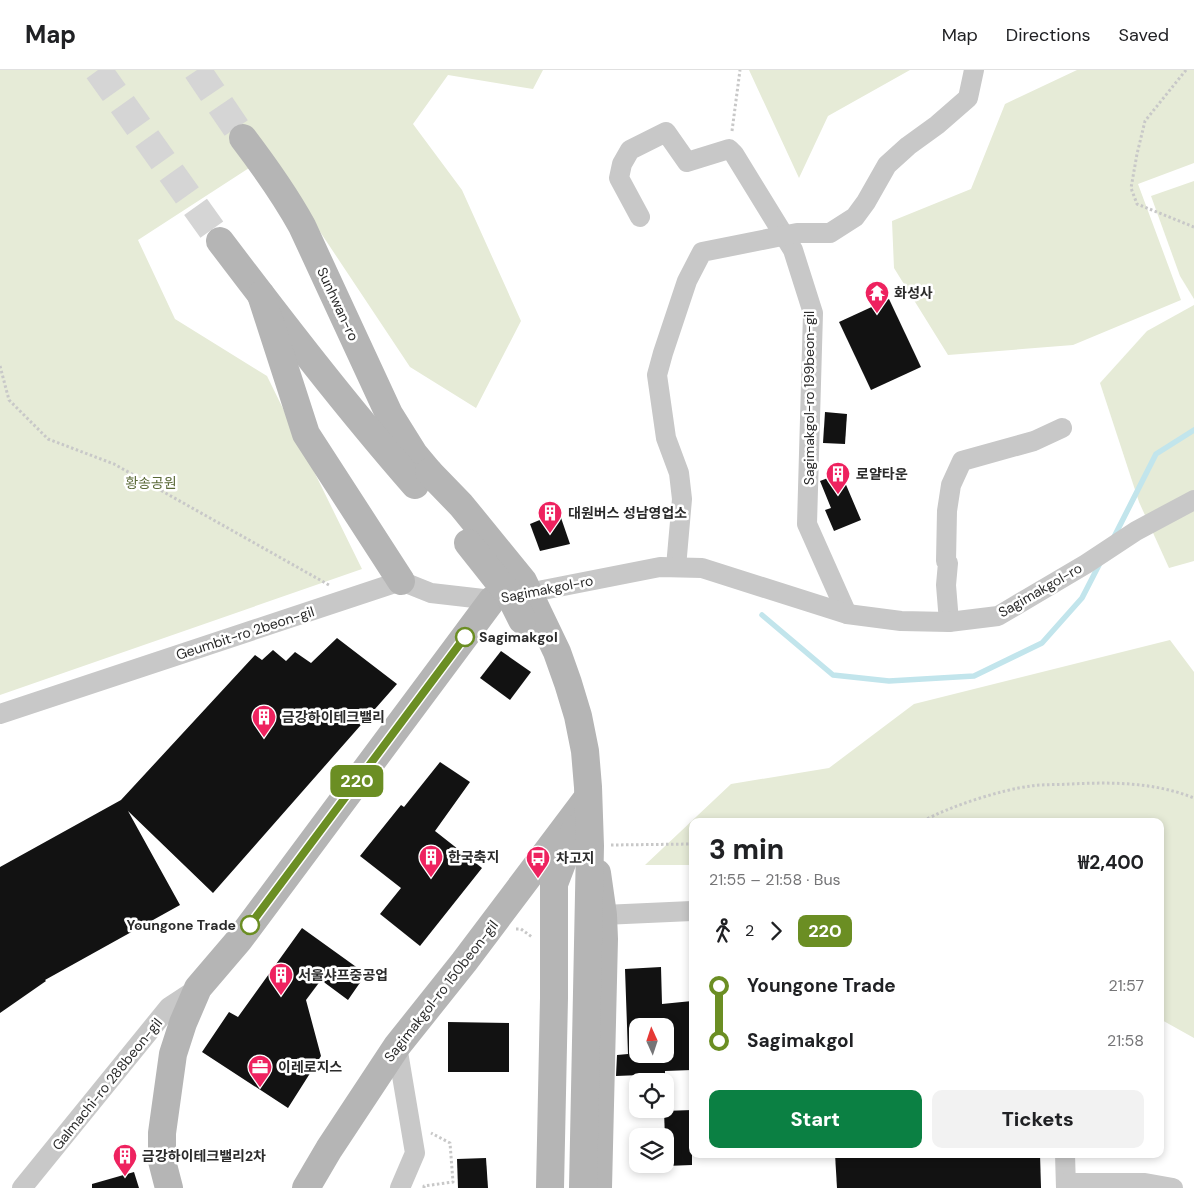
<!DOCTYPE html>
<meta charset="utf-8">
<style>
body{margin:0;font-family:"DM Sans","Noto Sans KR",sans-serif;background:#f2f2f2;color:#202124;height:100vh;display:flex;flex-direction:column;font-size:19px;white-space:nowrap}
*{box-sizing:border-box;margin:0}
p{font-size:16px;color:#757577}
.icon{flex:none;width:28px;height:28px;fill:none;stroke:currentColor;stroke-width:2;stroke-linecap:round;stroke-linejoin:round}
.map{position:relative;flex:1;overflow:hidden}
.drawer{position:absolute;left:689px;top:748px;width:475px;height:340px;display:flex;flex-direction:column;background:#fff;border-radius:10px;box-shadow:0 2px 8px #0003}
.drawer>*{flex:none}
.badge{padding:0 10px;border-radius:8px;font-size:18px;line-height:32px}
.needle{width:32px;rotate:357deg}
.buttons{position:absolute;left:629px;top:948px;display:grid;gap:10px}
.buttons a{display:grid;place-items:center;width:45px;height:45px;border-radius:10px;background:#fff;box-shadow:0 2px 8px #0003;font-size:25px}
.map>.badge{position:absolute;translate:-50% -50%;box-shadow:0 0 0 2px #fff}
.legs{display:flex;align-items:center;gap:8px;height:55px;padding:0 20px;font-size:16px}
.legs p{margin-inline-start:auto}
.overview{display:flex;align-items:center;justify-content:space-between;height:85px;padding:0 20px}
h1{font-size:28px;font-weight:800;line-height:38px}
.button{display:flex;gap:10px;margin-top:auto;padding:10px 20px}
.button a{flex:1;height:58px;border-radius:10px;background:#0b8043;color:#fff;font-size:20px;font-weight:800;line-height:58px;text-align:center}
.button a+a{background:#f2f2f2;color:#202124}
ul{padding:0 20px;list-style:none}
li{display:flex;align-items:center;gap:18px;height:55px;font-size:19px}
li i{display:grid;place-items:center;width:8px;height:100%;margin:0 6px;background:currentColor}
li i::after{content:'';width:12px;height:12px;margin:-6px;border:4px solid;border-radius:50%;background:#fff}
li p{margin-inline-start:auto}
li:first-child i{background:linear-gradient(#0000 50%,currentColor 0)}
li:last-child i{background:linear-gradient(currentColor 50%,#0000 0)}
header{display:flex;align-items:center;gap:30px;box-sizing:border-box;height:70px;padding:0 25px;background:#fff;border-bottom:1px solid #e0e0e0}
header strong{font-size:24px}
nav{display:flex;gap:28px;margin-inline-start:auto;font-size:18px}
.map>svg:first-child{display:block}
.green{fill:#e6ebd7}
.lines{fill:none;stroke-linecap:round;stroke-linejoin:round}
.stream{stroke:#c2e5ec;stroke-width:5.5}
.building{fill:#121212;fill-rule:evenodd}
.secondary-tunnel{stroke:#d5d5d5;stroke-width:28;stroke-dasharray:28 14;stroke-linecap:butt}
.path{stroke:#c8c8c8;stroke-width:3;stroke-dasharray:2.5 2.5;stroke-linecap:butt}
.street{stroke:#c8c8c8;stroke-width:20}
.secondary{stroke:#b5b5b5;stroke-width:28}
.secondary-bridge{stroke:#b5b5b5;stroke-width:28}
.line-1-casing{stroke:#fff;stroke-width:11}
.line-1{stroke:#6b8e23;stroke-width:8}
.stop-1-dot{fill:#fff;stroke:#6b8e23;stroke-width:2.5}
.labels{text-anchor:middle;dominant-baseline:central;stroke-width:5;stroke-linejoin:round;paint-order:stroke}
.poi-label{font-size:14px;font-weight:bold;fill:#2b2b2b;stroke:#fff;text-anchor:start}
.street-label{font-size:14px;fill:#2b2b2b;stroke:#fff}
.park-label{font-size:14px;fill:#5a6937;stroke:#fff}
.stop-label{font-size:14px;font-weight:bold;fill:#2b2b2b;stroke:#fff;text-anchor:start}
</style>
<header>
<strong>Map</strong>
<nav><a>Map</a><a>Directions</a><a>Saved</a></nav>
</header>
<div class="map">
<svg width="1194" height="1118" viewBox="0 0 1194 1118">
<rect width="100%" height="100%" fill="#fff"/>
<g class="green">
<path d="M0 0H543L533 19 448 5 413 54 462 120 521 251 476 338 410 297 269 85 138 170 175 249 267 306 362 499 0 625Z"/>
<path d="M749 0H910L828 46 799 108Z"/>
<path d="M1077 0H1194V93L1138 114 1181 230 1073 275 948 285 894 198 892 151 971 119 1005 34Z"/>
<path d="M1194 111V229L1180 206 1151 126Z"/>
<path d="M1194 235V491L1169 498 1139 432 1100 313 1147 261Z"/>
<path d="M1170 570 1194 602V968L1160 949V751H692V795H645L731 714 829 698 914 634Z"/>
</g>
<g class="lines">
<g class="stream">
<path d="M1113 469 1156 384 1194 360"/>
<path d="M762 545 833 605 889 611 974 606 1042 573 1082 528 1100 493"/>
</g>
</g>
<g class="building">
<path d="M889 229 921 297 871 320 839 252Z"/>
<path d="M825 342 847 344 845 374 823 373Z"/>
<path d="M841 403 861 450 834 461 825 440 831 438 820 411Z"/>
<path d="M559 442 570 474 540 481 530 454Z"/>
<path d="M337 568 397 614 213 823 128 741 180 835 45 910 46 911 0 943V797L121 730 255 585 262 590 273 580 286 591 295 582 311 593Z"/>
<path d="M501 581 531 602 510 630 480 608Z"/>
<path d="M440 692 470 712 435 761 482 798 420 876 380 844 401 818 360 786 401 735 404 737Z"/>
<path d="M302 858 366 904 348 930 321 910 306 930 321 986 288 1038 202 982 229 942 238 947Z"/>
<path d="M661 897 662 934 692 931V1000L665 1001V1004L616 1006 617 985 628 984 625 899ZM638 956H665V984H638Z"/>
<path d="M448 952 509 953V1002H448Z"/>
<path d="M692 1040V1095L666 1096 664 1041Z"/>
<path d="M835 1084H1040L1041 1118H837Z"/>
<path d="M486 1088 488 1118H458L457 1089Z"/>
<path d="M134 1102 139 1118H92V1114Z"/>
</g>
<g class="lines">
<g class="secondary-tunnel">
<path d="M98 0 220 171"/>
<path d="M197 0 243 68"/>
</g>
<g class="path">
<path d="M1186 0 1145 51 1137 84 1131 118 1137 134 1194 157"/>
<path d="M732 61 740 0"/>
<path d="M0 296 9 330 48 369 114 394 329 515"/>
<path d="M923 751C951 736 1000 720 1031 716 1044 714 1057 715 1070 714 1112 712 1154 712 1194 728"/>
<path d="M611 775 692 774"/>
<path d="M516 859H521L532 867"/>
<path d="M424 1118V1116L453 1112 450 1073 431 1063"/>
</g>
<g class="street">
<path d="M640 147 619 108 622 94 630 80 666 62 687 92 729 79 734 84 793 180 813 243 807 454 847 544"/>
<path d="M676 497 682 429 679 403 666 368 657 305 663 283 687 211 702 182 797 163H830L855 147 866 132 887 95 908 76 937 55 968 28 974 0"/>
<path d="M949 552 946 515 948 493 946 491 947 441 951 415 962 391 1034 371 1062 358"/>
<path d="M0 644 401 511 431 523 492 530 660 497 702 498 847 544 901 551 949 552 998 546 1086 494 1136 461 1194 430"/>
<path d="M603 845 692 841"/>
<path d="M397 976 415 1083 400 1118"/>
<path d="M1065 1084 1066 1118"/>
<path d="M1066 1113H1145L1173 1118"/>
<path d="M22 1118 169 937 198 918"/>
</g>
<g class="secondary">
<path d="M243 68C265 97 285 125 302 156L389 344 414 384 429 402"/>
<path d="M220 171C283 254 346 336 415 415"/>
<path d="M261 225 306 364 401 511"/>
<path d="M597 803 603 845 604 869 598 1118"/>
<path d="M169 1118 162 1091V1063L173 984 183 953 198 918 239 870 492 530"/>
<path d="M306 1118 329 1079 397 976 464 892 586 730"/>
<path d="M550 1118 554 928V814L575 759"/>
</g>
<g class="secondary-bridge">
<path d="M429 402 461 435 523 511 557 582 568 613 578 646 585 681 588 717 590 776 583 1118"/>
<path d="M468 473 510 526 522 550"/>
</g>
</g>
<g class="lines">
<defs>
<path id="line-1" d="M250 855 465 567"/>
</defs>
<use href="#line-1" class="line-1-casing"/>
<use href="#line-1" class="line-1"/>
</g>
<defs>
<symbol id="temple-pin" viewBox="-11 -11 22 30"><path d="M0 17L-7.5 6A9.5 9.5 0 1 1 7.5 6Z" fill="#ee225f" stroke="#fff"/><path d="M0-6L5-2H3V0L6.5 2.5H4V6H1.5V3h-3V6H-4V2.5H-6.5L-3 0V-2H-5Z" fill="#fff"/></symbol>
<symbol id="building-pin" viewBox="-11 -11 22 30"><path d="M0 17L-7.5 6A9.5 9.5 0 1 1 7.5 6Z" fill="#ee225f" stroke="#fff"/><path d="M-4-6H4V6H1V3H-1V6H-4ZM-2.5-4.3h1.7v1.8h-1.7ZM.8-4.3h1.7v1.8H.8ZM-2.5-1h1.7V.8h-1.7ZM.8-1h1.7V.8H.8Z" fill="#fff"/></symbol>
<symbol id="bus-pin" viewBox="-11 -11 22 30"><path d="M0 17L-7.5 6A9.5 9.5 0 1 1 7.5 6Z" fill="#ee225f" stroke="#fff"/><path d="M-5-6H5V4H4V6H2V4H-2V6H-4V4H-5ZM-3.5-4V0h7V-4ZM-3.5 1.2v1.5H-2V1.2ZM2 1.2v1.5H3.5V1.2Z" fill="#fff"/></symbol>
<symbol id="office-pin" viewBox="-11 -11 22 30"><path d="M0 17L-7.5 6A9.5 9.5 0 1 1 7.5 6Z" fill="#ee225f" stroke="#fff"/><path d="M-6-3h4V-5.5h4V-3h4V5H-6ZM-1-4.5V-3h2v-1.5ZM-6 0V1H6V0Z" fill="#fff"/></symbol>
</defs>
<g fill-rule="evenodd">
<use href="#temple-pin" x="863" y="209" width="28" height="38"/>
<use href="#building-pin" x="824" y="390" width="28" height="38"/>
<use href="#building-pin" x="536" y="429" width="28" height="38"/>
<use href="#building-pin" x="250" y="633" width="28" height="38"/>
<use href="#building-pin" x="417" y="773" width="28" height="38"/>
<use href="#bus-pin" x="524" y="774" width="28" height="38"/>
<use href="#building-pin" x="267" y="891" width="28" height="38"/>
<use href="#office-pin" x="246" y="983" width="28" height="38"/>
<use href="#building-pin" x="111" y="1072" width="28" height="38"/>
</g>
<g class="stop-1-dot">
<circle cx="465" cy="567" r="9"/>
<circle cx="250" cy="855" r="9"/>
</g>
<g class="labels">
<g class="poi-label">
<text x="894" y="223">화성사</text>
<text x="856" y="404">로얄타운</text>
<text x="568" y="443">대원버스 성남영업소</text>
<text x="282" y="647">금강하이테크밸리</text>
<text x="448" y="787">한국축지</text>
<text x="556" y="788">차고지</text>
<text x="298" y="905">서울샤프중공업</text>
<text x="278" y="997">이레로지스</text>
<text x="142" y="1086">금강하이테크밸리2차</text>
</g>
<g class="street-label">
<text transform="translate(338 234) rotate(65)">Sunhwan-ro</text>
<text transform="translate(809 328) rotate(-90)">Sagimakgol-ro 199beon-gil</text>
<text transform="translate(547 519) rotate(-11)">Sagimakgol-ro</text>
<text transform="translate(1040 520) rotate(-30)">Sagimakgol-ro</text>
<text transform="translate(245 563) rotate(-18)">Geumbit-ro 2beon-gil</text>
<text transform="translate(441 921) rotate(-52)">Sagimakgol-ro 150beon-gil</text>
<text transform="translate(107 1014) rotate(-51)">Galmachi-ro 288beon-gil</text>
</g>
<g class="park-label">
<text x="151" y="413">황송공원</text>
</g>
<g class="stop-label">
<text x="479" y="567">Sagimakgol</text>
<text x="236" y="855" text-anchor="end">Youngone Trade</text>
</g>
</g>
</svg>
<div class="buttons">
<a><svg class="needle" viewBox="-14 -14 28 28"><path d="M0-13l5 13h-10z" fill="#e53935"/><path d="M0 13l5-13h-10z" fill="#757577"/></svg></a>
<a><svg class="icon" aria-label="locate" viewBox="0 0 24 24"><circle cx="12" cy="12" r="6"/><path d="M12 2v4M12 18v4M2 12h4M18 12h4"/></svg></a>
<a><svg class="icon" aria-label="layers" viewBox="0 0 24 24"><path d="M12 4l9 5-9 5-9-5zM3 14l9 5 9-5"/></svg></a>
</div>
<b class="badge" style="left:357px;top:711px;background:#6b8e23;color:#fff">220</b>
<section class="drawer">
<div class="overview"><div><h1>3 min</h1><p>21:55 – 21:58 · Bus</p></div><b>₩2,400</b></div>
<div class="legs"><svg class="icon" aria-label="walk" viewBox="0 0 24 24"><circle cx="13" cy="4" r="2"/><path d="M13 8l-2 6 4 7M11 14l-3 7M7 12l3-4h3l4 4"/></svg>2<svg class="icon" aria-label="forward" viewBox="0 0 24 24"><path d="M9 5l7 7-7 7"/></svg><b class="badge" style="background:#6b8e23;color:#fff">220</b></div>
<ul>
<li><i style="color:#6b8e23"></i><b>Youngone Trade</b><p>21:57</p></li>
<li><i style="color:#6b8e23"></i><b>Sagimakgol</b><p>21:58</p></li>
</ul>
<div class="button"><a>Start</a><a>Tickets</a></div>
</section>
</div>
